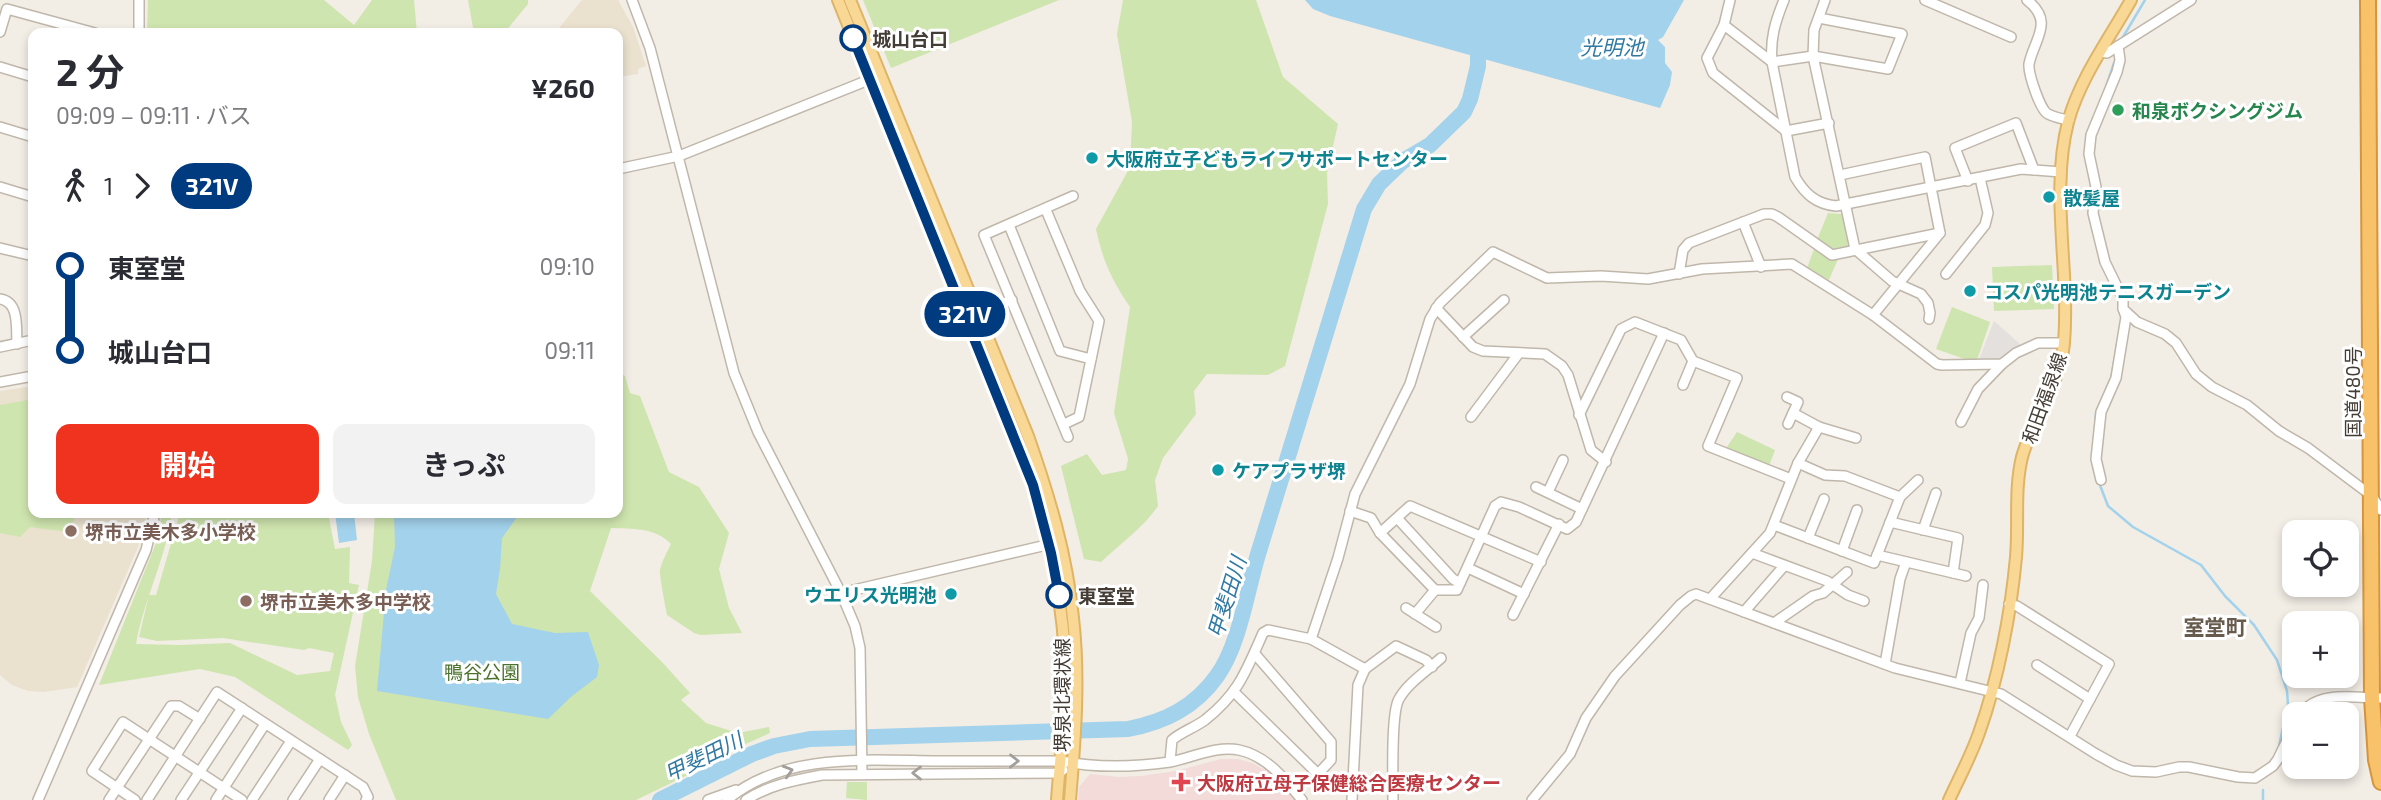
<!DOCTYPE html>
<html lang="ja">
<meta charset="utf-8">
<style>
body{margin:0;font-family:"Exo 2","Noto Sans JP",sans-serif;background:#f2f2f3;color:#2b2b33;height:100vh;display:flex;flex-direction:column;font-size:26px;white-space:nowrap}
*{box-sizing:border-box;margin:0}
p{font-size:23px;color:#7c7c81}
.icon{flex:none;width:38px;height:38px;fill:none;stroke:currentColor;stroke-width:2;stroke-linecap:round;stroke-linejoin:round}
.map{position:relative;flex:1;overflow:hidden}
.details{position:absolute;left:28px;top:28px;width:595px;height:490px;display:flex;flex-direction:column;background:#fff;border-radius:14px;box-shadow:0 4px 10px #0003}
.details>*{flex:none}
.badge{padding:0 14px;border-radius:23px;font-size:24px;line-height:46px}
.tools{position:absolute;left:2282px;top:520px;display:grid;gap:14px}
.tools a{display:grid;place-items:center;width:77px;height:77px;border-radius:14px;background:#fff;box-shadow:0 4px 10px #0003;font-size:35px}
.map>.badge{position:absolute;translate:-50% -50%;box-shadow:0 0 0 4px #fff}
.legs{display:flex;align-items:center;gap:10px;height:77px;padding:0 28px;font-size:23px}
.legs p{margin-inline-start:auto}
.overview{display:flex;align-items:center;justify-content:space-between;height:119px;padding:0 28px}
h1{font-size:38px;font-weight:700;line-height:52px}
.action{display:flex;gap:14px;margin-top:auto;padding:14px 28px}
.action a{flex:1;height:80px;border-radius:14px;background:#f0331e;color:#fff;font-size:28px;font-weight:700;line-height:80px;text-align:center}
.action a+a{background:#f2f2f3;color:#2b2b33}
ul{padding:0 28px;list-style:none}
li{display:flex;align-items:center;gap:24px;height:84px;font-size:26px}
li i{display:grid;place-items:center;width:10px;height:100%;margin:0 9px;background:currentColor}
li i::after{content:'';width:18px;height:18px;margin:-9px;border:5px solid;border-radius:50%;background:#fff}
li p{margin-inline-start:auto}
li:first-child i{background:linear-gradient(#0000 50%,currentColor 0)}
li:last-child i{background:linear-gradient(currentColor 50%,#0000 0)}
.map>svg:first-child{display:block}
.education{fill:#eae1cf}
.medical{fill:#f2dbd9}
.green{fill:#cfe5af}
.parking{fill:#e3e0dd}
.water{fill:#a3d2ec}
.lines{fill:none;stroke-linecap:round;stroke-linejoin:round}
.stream{stroke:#a3d2ec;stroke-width:2.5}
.river{stroke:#a3d2ec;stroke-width:16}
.minor-casing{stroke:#c0b7ab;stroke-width:12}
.major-casing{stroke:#deb467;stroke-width:14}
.highway-casing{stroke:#d6953b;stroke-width:18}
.minor{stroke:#fff;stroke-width:9}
.major{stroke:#f9d896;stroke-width:10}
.highway{stroke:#f7c26a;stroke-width:14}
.oneway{stroke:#a29e9a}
.line-1-casing{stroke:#fff;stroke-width:16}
.line-1{stroke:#003b80;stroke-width:10}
.stop-1-dot{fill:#fff;stroke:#003b80;stroke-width:3.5}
.leisure-dot{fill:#2e9e5b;stroke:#fff;stroke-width:2.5}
.culture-dot{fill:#0f9aa8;stroke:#fff;stroke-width:2.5}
.education-dot{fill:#8d6e63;stroke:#fff;stroke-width:2.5}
.health-dot{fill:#e0444e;stroke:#fff;stroke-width:2.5}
.labels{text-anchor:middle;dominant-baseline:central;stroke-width:6;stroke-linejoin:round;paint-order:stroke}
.stop-label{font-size:19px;font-weight:bold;fill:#443d35;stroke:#fff;text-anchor:start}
.leisure-label{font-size:19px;font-weight:bold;fill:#27864d;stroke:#fff;text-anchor:start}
.culture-label{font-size:19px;font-weight:bold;fill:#0d838f;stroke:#fff;text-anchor:start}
.street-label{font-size:19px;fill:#443d35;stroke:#fff}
.education-label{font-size:19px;font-weight:bold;fill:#785e54;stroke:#fff;text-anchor:start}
.park-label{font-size:19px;fill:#4a722b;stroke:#fff}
.health-label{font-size:19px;font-weight:bold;fill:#be3a42;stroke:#fff;text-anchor:start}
.water-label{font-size:21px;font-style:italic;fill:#3179a2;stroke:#fff}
.neighbourhood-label{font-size:21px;font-weight:bold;fill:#665b4d;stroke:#fff}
</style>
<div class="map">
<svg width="2381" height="800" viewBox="0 0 2381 800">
<rect width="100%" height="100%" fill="#f2ede5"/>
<g class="education">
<path d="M582 0H618L633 27 646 66 638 69V74L618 77V33H555Z"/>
<path d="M33 386V513H147L138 547 77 687 44 692 28 691 12 685 0 675V391Z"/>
</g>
<path class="medical" d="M1221 759H1238L1252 763 1267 771 1296 800H1078L1079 787 1090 774 1119 777 1141 776 1176 771Z"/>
<g class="green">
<path d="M148 0H324L354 25 372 0H414L417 33H147Z"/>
<path d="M468 0H528V4L504 33H474Z"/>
<path d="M863 0H1059L891 68Z"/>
<path d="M1123 0H1256L1283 77 1338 124 1327 173 1328 204 1285 366 1268 375 1207 374 1194 391 1196 414 1163 458 1155 480 1158 506C1144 527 1120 544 1101 562L1084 559 1061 466 1087 454 1102 475 1126 470 1128 459 1114 413 1130 307C1111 279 1103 261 1096 229L1130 167 1132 122 1117 34Z"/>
<path d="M1828 213 1841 214 1845 216 1848 246 1832 249 1817 240Z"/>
<path d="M1814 249 1824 256 1838 259 1829 280 1807 268Z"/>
<path d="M2052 265 2054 309 1994 311 1992 267Z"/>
<path d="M1952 307 1990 322 1976 363 1936 349Z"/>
<path d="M618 372 625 376 630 393 640 396 669 472 699 487 729 533 719 569 729 608 742 633 701 635 694 633 667 615C666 609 659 574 660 570 662 561 667 552 671 544 655 527 632 529 611 528L590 591 663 663 690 693 681 700 706 723 738 733 769 727 770 733 697 766 696 771 636 800H396L369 734 358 697 355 666 372 561 375 513H618Z"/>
<path d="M33 399V513H77L68 532 30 527 20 537 0 533V405Z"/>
<path d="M1737 432 1775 450 1769 466 1725 450Z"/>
<path d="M161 513H172C166 558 144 599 136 644L179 645 230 643 297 675 330 671 334 653 309 648 304 650 223 638 157 641 139 637 149 595H156L180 513H328L335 549 350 547 349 583 359 585 335 695 341 722 352 745 348 750 235 677 200 669 99 685 160 533Z"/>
<path d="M847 782H867V800L846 798Z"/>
</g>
<path class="parking" d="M1994 321 2021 345 2001 360 1978 362Z"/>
<g class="water">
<path d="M1305 0H1684L1663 37 1658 40 1665 47V63L1672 72 1670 85 1660 108 1330 16 1313 9Z"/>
<path d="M335 513H354L357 540 339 543Z"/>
<path d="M394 513H520L502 538 500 569 496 594 512 624 555 633 588 632 599 665 597 677 572 696 548 719 377 691 386 590 395 547Z"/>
</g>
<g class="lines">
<g class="stream">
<path d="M2123 37 2145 0"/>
<path d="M2106 87 2114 63"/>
<path d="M2086 146 2093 118"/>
<path d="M2091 183V193L2088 208 2096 241"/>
<path d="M2111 379 2122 317"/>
<path d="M2095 428 2096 413 2098 408"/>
<path d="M2098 480 2108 506 2133 527 2201 565 2225 596 2254 625 2277 660 2287 691 2288 705 2279 746"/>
<path d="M2263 790V800"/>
</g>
<path class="river" d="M660 800 752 754 774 746 810 739 1128 729C1165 722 1195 707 1217 676 1240 644 1247 589 1259 551 1294 437 1329 323 1364 209L1379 184 1403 161 1430 145 1464 112 1470 99 1478 66V0"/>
<defs>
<g id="minor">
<path d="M632 0 650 48 734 373 758 432 841 593 855 626 860 648 862 773"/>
<path d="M1730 0 1724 25 1707 58 1713 73 1786 131 1829 123"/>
<path d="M1784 0C1775 22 1770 39 1772 62L1795 177C1805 194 1816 204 1836 206L2021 169 2061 172"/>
<path d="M1825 0 1814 30 1813 56 1855 249 1892 281 1921 294 1928 303 1930 313 1929 319"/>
<path d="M1925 0 2011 37"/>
<path d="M2027 0C2055 22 2034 39 2029 64 2028 73 2040 110 2048 114 2054 117 2062 119 2069 120"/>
<path d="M1724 25 1772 62 1813 56 1888 69 1902 34 1819 18"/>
<path d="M0 32 7 9 95 33"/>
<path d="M139 33V0"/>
<path d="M2118 46 2120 60 2117 72 2091 135 2089 154 2096 187 2093 213 2105 262 2123 299V309L2137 322 2165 334 2176 343 2196 374 2212 387 2247 405 2279 431 2308 448 2372 496 2381 510"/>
<path d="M2101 52 2107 53 2191 0"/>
<path d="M0 67 33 77"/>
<path d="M0 127 33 137"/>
<path d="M618 169 679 156 876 77"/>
<path d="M1840 175 1925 157 1940 233"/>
<path d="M1968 181 1955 148 2016 123 2034 170"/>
<path d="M0 187 33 197"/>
<path d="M1046 210 1080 291 1099 321 1079 417 1064 424"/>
<path d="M1743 222 1761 267"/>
<path d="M1009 225 1060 351 1091 359"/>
<path d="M0 248 33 256"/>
<path d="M1679 274 1683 250 1689 243 1764 214H1772L1778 217 1832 255 1940 233 1873 315"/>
<path d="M1946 274 1985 225 1988 213 1980 178"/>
<path d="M0 299C20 302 16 329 17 344"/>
<path d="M1436 308 1473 347 1483 351 1545 354 1562 366 1568 375 1591 450 1606 462"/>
<path d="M977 313 1012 300"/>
<path d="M1463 337 1504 300"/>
<path d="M0 347 33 340"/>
<path d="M0 382 33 376"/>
<path d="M1683 385 1693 361"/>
<path d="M1787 397 1798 402 1788 424"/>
<path d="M1793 413 1819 427 1856 438"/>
<path d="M1579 415 1621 329 1635 322 1681 340 1693 361 1737 378 1708 446 1791 479"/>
<path d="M1471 417 1519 353"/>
<path d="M1961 422 1978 389 2002 364"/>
<path d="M1068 437 984 235 1073 196"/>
<path d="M2101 480 2096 459 2101 412 2116 378 2126 317 2124 311"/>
<path d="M1536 487 1582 509"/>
<path d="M1548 492 1563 460"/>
<path d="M1900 497 1918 480"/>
<path d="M1350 511 1371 518 1380 533 1435 590"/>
<path d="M1398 519 1453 579 1460 583"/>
<path d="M1890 522 1958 538 1953 573"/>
<path d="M1774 525 1874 563 1900 497 1845 476 1825 475 1798 463"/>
<path d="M1923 530 1936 493"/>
<path d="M1380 533 1410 506 1541 562"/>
<path d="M1808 538 1824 499"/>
<path d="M1842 551 1857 510"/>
<path d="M1752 553 1827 581 1848 595 1864 601"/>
<path d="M1877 555 1966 576"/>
<path d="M1468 568 1524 594"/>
<path d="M841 593 1055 543"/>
<path d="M1710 599 1770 533 1798 463 1819 427"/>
<path d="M2009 604 2017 606 2109 664 2070 736"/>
<path d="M1406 608 1436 627"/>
<path d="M1744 612 1784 566"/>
<path d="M1415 614 1435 590H1457L1495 506 1501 502 1519 507 1567 529 1576 522 1664 333"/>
<path d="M1513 615 1559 524"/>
<path d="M1774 623 1813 596 1823 593 1847 572"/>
<path d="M1311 639 1338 558 1355 494 1410 384 1430 319 1440 303 1493 252 1547 278 1601 276 1648 279 1702 269 1792 264 1873 315 1937 364 1942 365 2002 364 2016 353 2038 343H2064"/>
<path d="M1885 664 1900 579 1906 562"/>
<path d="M2037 665 2090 699"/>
<path d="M1960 683 1971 633 1979 618 1983 585"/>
<path d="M1234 692 1318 774 1331 760V742L1255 654"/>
<path d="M2301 714C2318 690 2355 698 2381 698"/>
<path d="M1170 761 1172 740C1181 732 1194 728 1205 720 1239 693 1246 671 1263 633L1268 630 1311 639 1365 669"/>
<path d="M38 800 146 550 155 513"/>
<path d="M109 800 171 706H179L200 719"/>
<path d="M135 800 92 771 123 722 242 800"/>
<path d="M147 800 217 692 363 787 368 797 366 800"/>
<path d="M181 800 242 708"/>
<path d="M216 800 265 724"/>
<path d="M252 800 291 741"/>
<path d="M293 800 320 759"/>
<path d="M329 800 345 775"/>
<path d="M708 800 736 790"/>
<path d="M727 800C783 753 864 760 933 761 976 761 1018 761 1061 761 1096 768 1135 767 1170 762 1191 758 1218 745 1239 750 1267 756 1285 779 1302 800"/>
<path d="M746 800C769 785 795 780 822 775L1059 773 1063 770"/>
<path d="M1352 800 1358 685 1365 669 1396 646 1426 660 1432 667"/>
<path d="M1393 800C1393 778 1391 718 1398 701 1406 684 1427 671 1441 658"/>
<path d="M1532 800 1570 754 1586 718 1615 676 1680 605 1691 596 1696 594 1895 668 2001 694 2096 754 2116 765 2132 771 2156 772 2179 767H2189L2238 777 2255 778 2273 766 2278 759 2294 726"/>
</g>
<g id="major">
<path d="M838 0 1033 485C1050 546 1065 608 1065 671 1066 714 1060 757 1057 800"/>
<path d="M850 0 1028 436C1049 496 1067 555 1073 618 1080 678 1075 740 1070 800"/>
<path d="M1949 800C1959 778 1971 756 1979 733 1998 680 2011 613 2016 557 2019 524 2014 490 2022 457 2033 418 2060 385 2064 343 2070 271 2050 192 2068 122 2080 78 2109 39 2131 0"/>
</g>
<path id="highway" d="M2368 0 2372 698 2376 760 2381 782"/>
</defs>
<use href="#minor" class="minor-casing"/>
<use href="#major" class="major-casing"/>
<use href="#highway" class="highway-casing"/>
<use href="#minor" class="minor"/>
<use href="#major" class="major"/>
<use href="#highway" class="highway"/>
</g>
<defs><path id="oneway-chevron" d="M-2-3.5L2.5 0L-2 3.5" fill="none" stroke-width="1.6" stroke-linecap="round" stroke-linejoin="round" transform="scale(1.75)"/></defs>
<g class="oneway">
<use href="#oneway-chevron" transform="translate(1014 761)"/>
<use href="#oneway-chevron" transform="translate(788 771) rotate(-16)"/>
<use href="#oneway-chevron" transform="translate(917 773) rotate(180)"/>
</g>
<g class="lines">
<defs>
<path id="line-1" d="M853 38 1033 485 1051 553 1059 595"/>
</defs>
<use href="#line-1" class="line-1-casing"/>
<use href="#line-1" class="line-1"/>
</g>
<g class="stop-1-dot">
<circle cx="853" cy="38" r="12"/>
<circle cx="1059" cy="595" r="12"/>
</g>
<circle class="leisure-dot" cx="2118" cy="110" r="7"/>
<g class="culture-dot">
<circle cx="1092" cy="158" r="7"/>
<circle cx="2049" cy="197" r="7"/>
<circle cx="1970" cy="291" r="7"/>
<circle cx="1218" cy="470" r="7"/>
<circle cx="951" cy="594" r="7"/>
</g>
<g class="education-dot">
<circle cx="71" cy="531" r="7"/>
<circle cx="246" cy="601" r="7"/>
</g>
<path class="health-dot" d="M1177.5 771.5h7v7h7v7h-7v7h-7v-7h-7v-7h7z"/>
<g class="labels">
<g class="stop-label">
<text x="872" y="38">城山台口</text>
<text x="1078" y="595">東室堂</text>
</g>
<g class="leisure-label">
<text x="2132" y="110">和泉ボクシングジム</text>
</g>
<g class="culture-label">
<text x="1106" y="158">大阪府立子どもライフサポートセンター</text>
<text x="2063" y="197">散髪屋</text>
<text x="1984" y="291">コスパ光明池テニスガーデン</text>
<text x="1232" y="470">ケアプラザ堺</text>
<text x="937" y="594" text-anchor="end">ウエリス光明池</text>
</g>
<g class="street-label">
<text transform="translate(2352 392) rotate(-90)">国道480号</text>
<text transform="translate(2044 398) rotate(-70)">和田福泉線</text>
<text transform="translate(1061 695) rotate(-90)">堺泉北環状線</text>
</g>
<g class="education-label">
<text x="85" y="531">堺市立美木多小学校</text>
<text x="260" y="601">堺市立美木多中学校</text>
</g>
<g class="park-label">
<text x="482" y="671">鴨谷公園</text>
</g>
<g class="health-label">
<text x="1197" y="782">大阪府立母子保健総合医療センター</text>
</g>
<g class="water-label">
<text x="1612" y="46">光明池</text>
<text transform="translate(1226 597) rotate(-73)">甲斐田川</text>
<text transform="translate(703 756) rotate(-26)">甲斐田川</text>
</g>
<g class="neighbourhood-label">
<text x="2215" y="626">室堂町</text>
</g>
</g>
</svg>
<div class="tools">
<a><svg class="icon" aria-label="locate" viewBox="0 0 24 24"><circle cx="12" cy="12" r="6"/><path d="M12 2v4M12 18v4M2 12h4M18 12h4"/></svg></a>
<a>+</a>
<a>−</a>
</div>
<b class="badge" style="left:965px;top:314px;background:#003b80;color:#fff">321V</b>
<section class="details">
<div class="overview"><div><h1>2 分</h1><p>09:09 – 09:11 · バス</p></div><b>¥260</b></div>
<div class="legs"><svg class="icon" aria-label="walk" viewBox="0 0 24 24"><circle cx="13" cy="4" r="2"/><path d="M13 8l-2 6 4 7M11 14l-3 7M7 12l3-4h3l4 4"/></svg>1<svg class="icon" aria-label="forward" viewBox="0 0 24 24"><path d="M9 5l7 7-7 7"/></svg><b class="badge" style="background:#003b80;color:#fff">321V</b></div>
<ul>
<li><i style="color:#003b80"></i><b>東室堂</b><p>09:10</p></li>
<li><i style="color:#003b80"></i><b>城山台口</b><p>09:11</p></li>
</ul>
<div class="action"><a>開始</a><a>きっぷ</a></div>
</section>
</div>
